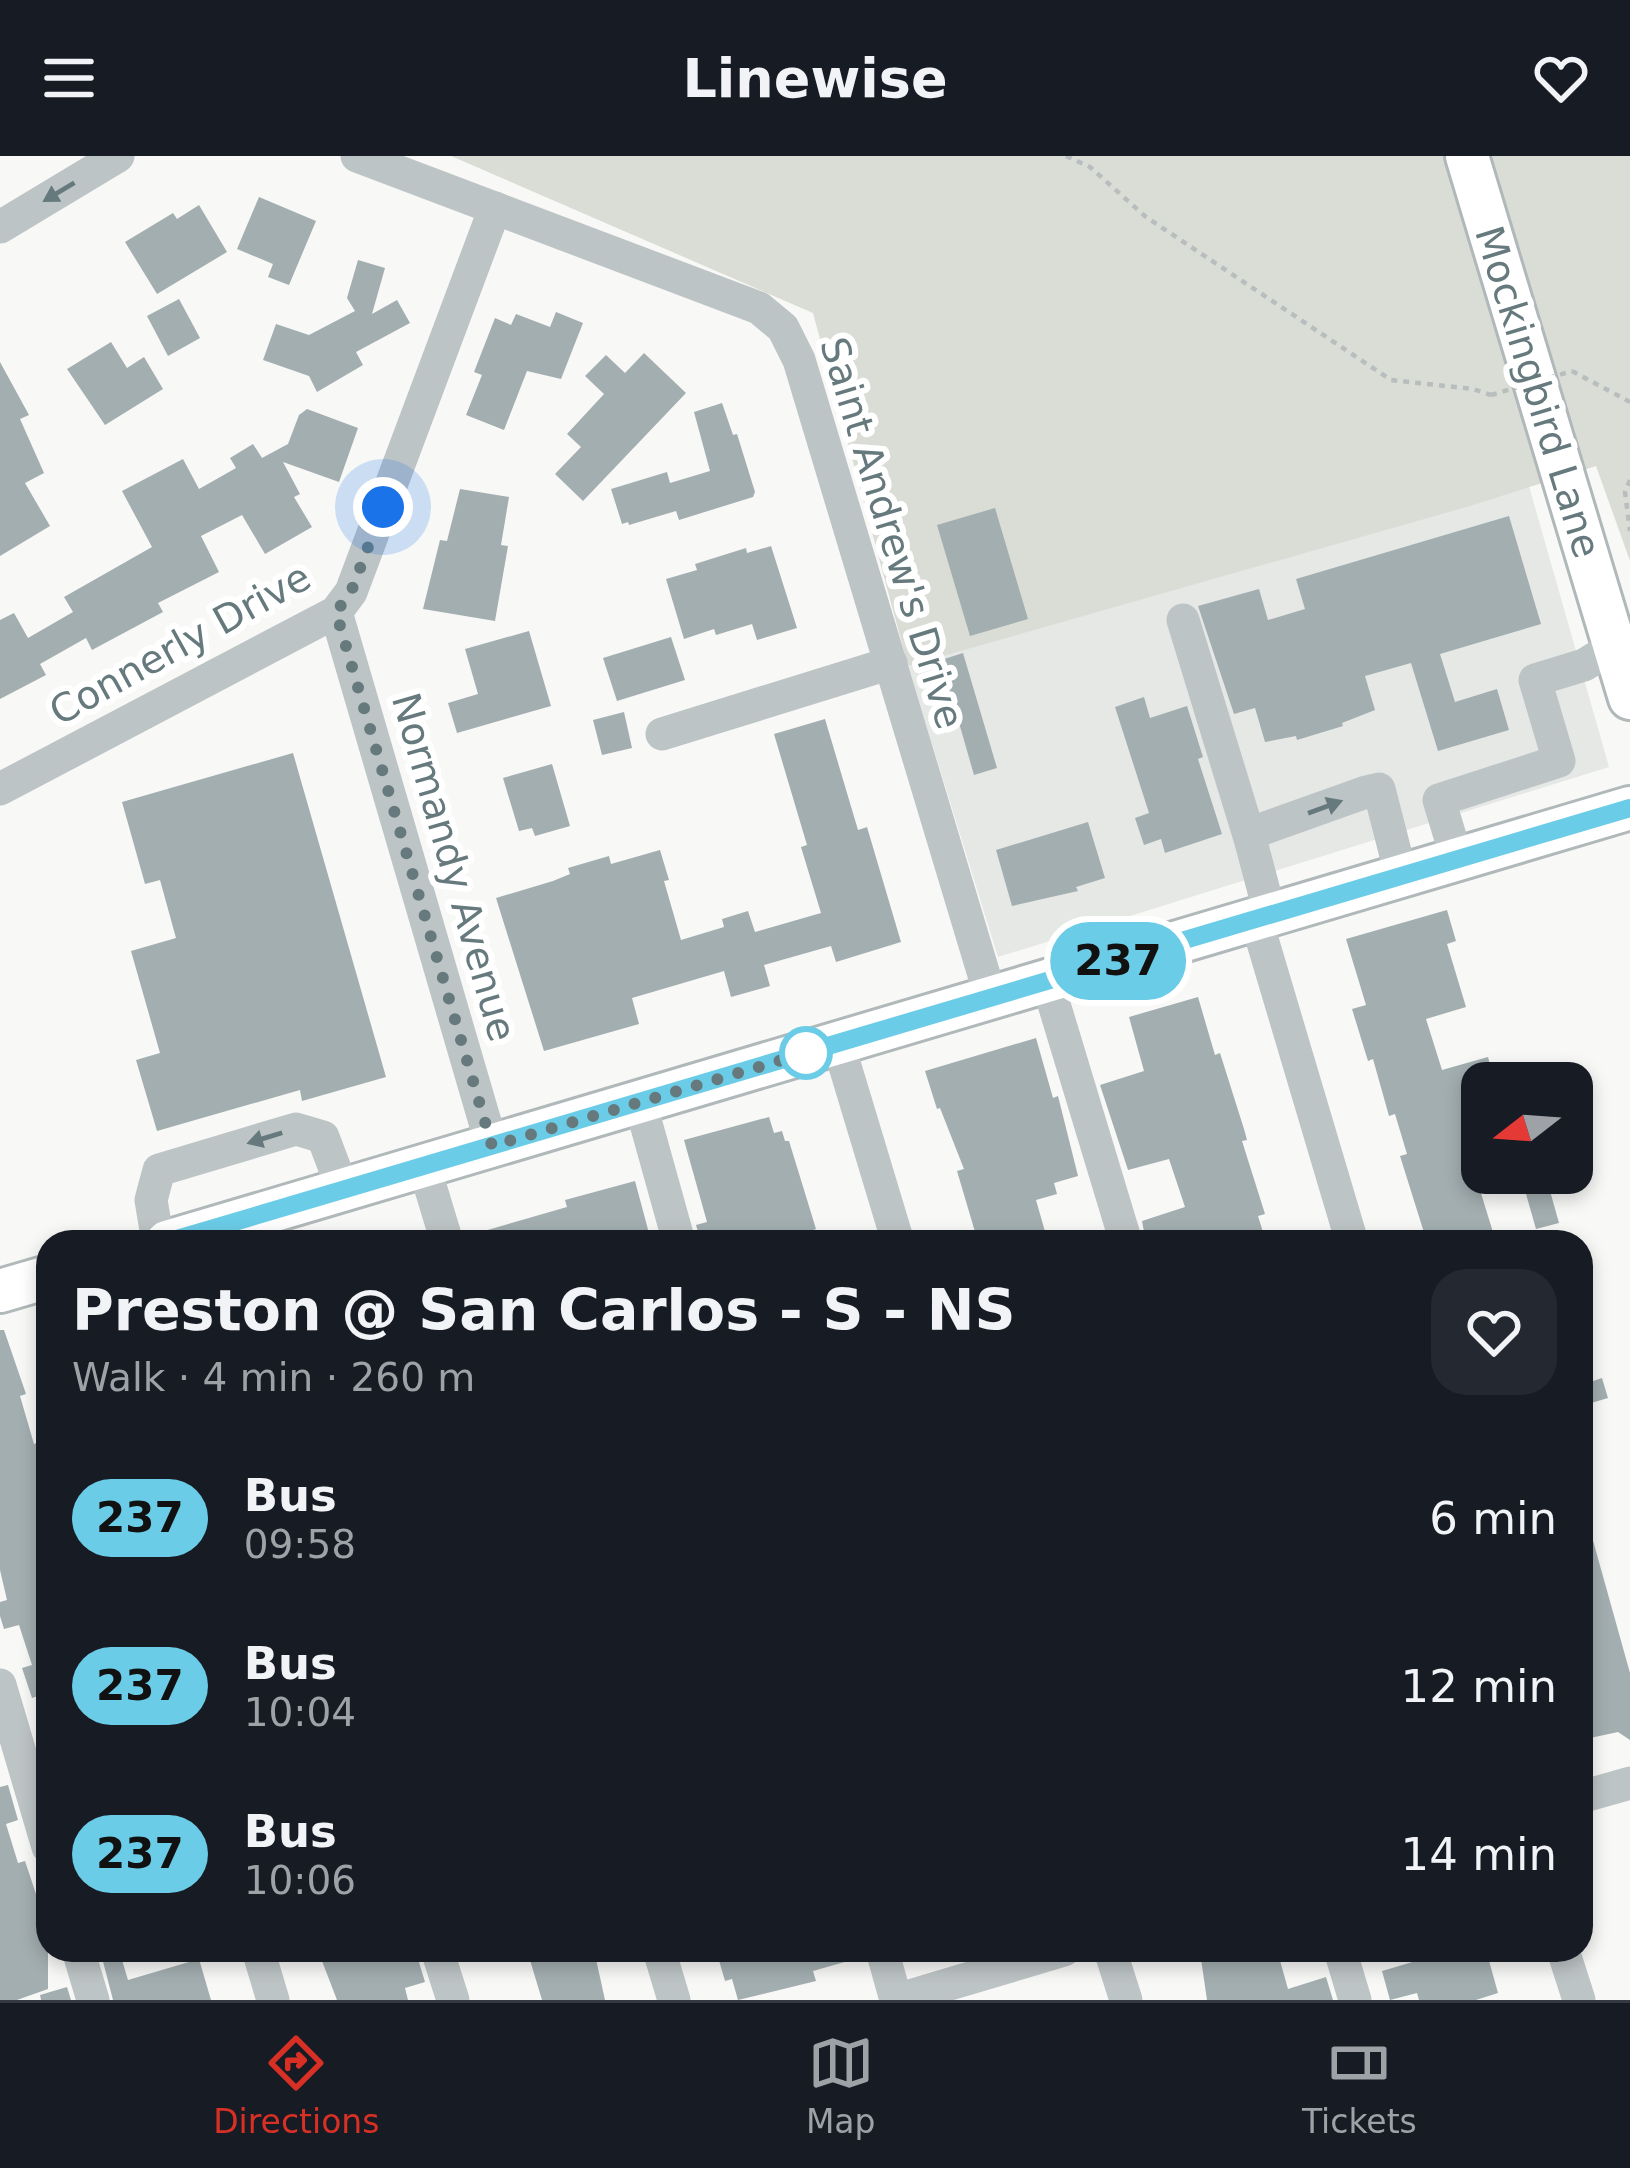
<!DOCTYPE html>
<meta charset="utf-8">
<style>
body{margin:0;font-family:"DejaVu Sans",sans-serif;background:#242831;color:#f1f3f6;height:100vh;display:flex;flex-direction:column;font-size:45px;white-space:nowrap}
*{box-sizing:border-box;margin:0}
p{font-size:39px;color:#9ea1a6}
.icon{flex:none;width:66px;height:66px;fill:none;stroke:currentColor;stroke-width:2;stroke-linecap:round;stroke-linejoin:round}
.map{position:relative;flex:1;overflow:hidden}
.sheet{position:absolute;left:36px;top:1074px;width:1557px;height:732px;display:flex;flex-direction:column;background:#171b24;border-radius:36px;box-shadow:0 6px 18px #0003}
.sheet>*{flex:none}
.badge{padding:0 24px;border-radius:39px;font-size:42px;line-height:78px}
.needle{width:78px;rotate:253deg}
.fabs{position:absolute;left:1461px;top:906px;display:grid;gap:24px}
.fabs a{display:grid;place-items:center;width:132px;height:132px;border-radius:24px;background:#171b24;box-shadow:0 6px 18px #0003;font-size:60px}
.you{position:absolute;width:60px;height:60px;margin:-30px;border:9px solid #fff;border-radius:50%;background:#1a73e8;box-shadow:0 0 0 18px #1a73e833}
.map>.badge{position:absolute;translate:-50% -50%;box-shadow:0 0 0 6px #fff}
.round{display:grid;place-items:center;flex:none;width:126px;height:126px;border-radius:36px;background:#242831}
.summary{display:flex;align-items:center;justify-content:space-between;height:204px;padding:0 36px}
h1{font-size:57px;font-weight:700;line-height:90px}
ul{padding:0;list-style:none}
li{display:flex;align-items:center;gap:36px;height:168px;padding:0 36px}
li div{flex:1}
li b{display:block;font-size:45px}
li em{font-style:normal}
li .badge{min-width:132px;font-weight:700;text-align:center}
header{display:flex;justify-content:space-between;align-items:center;height:156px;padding:0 36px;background:#171b24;font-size:54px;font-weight:700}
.tab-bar{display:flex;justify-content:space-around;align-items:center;height:168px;border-top:3px solid #363941;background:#171b24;font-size:33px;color:#9ea1a6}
.tab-bar a{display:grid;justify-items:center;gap:6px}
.tab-bar .selected{color:#d93025}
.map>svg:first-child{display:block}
.built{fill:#e6e8e6}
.green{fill:#daddd6}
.building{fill:#a3aeb0}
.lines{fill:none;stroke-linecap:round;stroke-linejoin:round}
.major-casing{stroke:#b1b8ba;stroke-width:48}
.path{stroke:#b8bdbe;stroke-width:4.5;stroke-dasharray:6 6;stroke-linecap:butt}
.minor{stroke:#bdc4c5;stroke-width:33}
.major{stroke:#fff;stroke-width:42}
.path-bridge{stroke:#b8bdbe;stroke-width:4.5;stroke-dasharray:6 6;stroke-linecap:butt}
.oneway{fill:#667a7e}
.line-casing{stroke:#fff;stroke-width:27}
.line{stroke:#6bcce7;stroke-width:18}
.walk{stroke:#667a7e;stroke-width:12;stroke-dasharray:0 21.6}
.stop-dot{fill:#fff;stroke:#6bcce7;stroke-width:6}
.labels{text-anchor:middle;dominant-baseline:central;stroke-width:12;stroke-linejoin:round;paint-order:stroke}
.street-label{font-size:39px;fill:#667a7e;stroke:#fff}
</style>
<header><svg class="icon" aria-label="menu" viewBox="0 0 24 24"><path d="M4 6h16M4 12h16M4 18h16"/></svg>Linewise<svg class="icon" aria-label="heart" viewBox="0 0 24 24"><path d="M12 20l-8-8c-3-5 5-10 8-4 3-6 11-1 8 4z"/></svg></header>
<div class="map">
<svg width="1630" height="1844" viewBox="0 0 1630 1844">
<rect width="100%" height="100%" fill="#f8f8f6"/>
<path class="built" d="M1529 330 1609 611 998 801 908 510Z"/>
<path class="green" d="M451 0H1630V405L1596 310 1470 350 908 510 813 157Z"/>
<g class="building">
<path d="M259 41 316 65 289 129 268 121 273 108 237 93Z"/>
<path d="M199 49 227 96 157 138 125 86 173 57 177 63Z"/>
<path d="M358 104 385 112 372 158 397 144 410 167 356 196 363 209 317 236 309 220 263 204 276 168 309 179 355 155 347 142Z"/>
<path d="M179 143 200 182 168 200 147 160Z"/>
<path d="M556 156 583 167 561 223 527 215 504 274 466 259 482 219 474 216 495 162 511 169 516 158 550 171Z"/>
<path d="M111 186 127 212 144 201 163 233 105 269 67 213Z"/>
<path d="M644 197 686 237 583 345 555 318 581 291 567 278 604 238 585 220 606 199 625 217Z"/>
<path d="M0 206 29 259 20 263 44 317 25 327 50 370 0 400Z"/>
<path d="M722 247 733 279 737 278 755 336 753 341 679 364 676 355 629 369 628 366 622 368 611 333 667 316 670 327 710 315 694 256Z"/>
<path d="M307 253 358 272 339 326 283 306 300 338 294 341 312 371 265 398 242 359 201 380 219 416 158 447 163 456 92 494 86 482 40 508 46 519 0 543V464L14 457 28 482 73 456 64 441 152 391 122 335 183 303 199 333 236 312 230 302 253 288 262 302 288 288 299 259Z"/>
<path d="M460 333 509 341 501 389 508 390 495 465 423 453 440 384 447 385Z"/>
<path d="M995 352 1028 463 970 480 937 369Z"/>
<path d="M1509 360 1541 468 1440 498 1455 546 1497 533 1509 574 1438 595 1411 507 1365 520 1375 554 1342 567 1343 570 1297 584 1296 580 1265 586 1255 552 1234 558 1198 450 1259 433 1268 464 1305 453 1296 423Z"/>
<path d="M771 390 797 472 757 484 752 468 716 479 714 473 684 483 666 423 697 414 695 408 746 392 747 397Z"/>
<path d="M529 475 551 550 457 577 448 547 478 538 465 493Z"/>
<path d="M671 481 685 524 617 545 603 502Z"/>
<path d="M963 497 997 612 974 619 941 504Z"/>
<path d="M1144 541 1150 562 1187 550 1203 601 1198 603 1222 678 1165 697 1161 683 1144 689 1135 662 1149 657 1115 551Z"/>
<path d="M624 556 632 592 602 599 593 564Z"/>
<path d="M825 563 858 674 867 671 901 786 836 806 831 790 764 809 770 830 731 841 724 815 632 842 639 868 544 895 496 742 553 725 570 718 568 712 609 700 611 708 660 694 669 724 664 725 681 784 724 771 722 763 748 755 755 776 821 757 801 691 807 689 774 578Z"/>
<path d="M293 597 386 921 302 945 300 934 157 975 136 904 160 897 131 795 176 782 160 724 145 728 122 646Z"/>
<path d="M552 608 570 670 535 680 532 672 519 675 503 622Z"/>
<path d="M1088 666 1105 722 1076 731 1078 735 1012 750 996 694Z"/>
<path d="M1447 754 1456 785 1447 788 1466 851 1426 863 1442 914 1488 901 1495 927H1482L1480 1034 1496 1086H1427L1400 1000 1407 998 1395 958 1389 960 1373 903 1368 905 1352 853 1366 849 1346 783Z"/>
<path d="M1198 841 1215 899 1220 897 1244 973 1247 984 1242 985 1265 1058 1258 1060 1266 1086H1146L1142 1065 1185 1051 1169 1003 1128 1014 1100 929 1144 915 1129 861Z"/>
<path d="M1036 882 1053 942 1058 940 1078 1020 1054 1027 1057 1038 1036 1044 1048 1086H978L957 1015 964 1013 940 952 937 953 925 915Z"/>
<path d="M769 961 774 977 782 975 785 985H789L816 1073 811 1075 814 1086H701L696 1069 707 1066 684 984Z"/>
<path d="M1520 1017H1545L1559 1067 1536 1073Z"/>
<path d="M635 1025 650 1081 632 1086H467V1080L567 1051 565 1044Z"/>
<path d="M0 1174H4L26 1238 20 1240 34 1288 39 1286 48 1319V1546L43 1547 41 1539 32 1542 22 1512 32 1509 19 1469 4 1473 0 1460V1446L7 1444 0 1414Z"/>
<path d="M1602 1222 1608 1242 1581 1250V1229Z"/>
<path d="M1587 1363 1630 1517V1584L1618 1576 1581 1584V1364Z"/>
<path d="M8 1629 18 1664 6 1668 18 1707 25 1705 44 1762 48 1761V1833L17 1844H0V1631Z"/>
<path d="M100 1794H119L128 1824 199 1803 211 1844H113Z"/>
<path d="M331 1794H405L408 1805 418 1803 425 1826 405 1832 408 1844H337L322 1805 333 1801Z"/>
<path d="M527 1794H594L605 1844H542Z"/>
<path d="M744 1794H862V1801L813 1815 816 1825 738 1844 732 1823 725 1825 718 1801Z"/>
<path d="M1234 1794H1246L1248 1801 1277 1794 1288 1833 1326 1821 1333 1844H1207L1201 1803Z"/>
<path d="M1453 1794H1486L1498 1837 1476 1844H1419L1417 1837 1390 1844 1382 1815Z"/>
<path d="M67 1831 71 1844H41L40 1839Z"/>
</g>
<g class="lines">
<defs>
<g id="major">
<path d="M1467 0 1630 542"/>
<path d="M167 1086 1630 652"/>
<path d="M0 1135 48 1121"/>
</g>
</defs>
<use href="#major" class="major-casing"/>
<g class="path">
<path d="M1066 0 1090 11 1146 61 1391 224 1473 233 1491 239"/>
<path d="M1572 215 1630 246"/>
<path d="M1630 324 1625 336 1630 375"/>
</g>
<g class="minor">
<path d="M357 0 759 152 783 172 799 204 991 842"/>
<path d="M0 71 118 0"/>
<path d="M336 456 492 990"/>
<path d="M1183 464 1251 686"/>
<path d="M662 578 891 507"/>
<path d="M0 633 336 456 351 436 495 52"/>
<path d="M1457 703 1439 644 1559 605 1535 524 1584 509 1615 490"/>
<path d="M1270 758 1251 686 1257 675 1366 636 1379 633 1401 719"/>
<path d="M1256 763 1352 1086"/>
<path d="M1047 825 1126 1086"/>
<path d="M838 887 898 1086"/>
<path d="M640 946 679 1086"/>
<path d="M424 1010 447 1086"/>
<path d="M158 1086 151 1044 159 1014 296 973 323 981 343 1034"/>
<path d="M0 1529 48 1691"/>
<path d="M1581 1641 1630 1627"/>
<path d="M78 1794 93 1844"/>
<path d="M258 1794 273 1844"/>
<path d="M437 1794 453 1844"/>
<path d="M659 1794 674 1844"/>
<path d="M882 1794 896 1844"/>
<path d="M1110 1794 1126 1844"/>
<path d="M1340 1794 1355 1844"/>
<path d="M1563 1794 1579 1844"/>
<path d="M896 1844 1064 1794"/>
</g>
<use href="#major" class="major"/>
<path class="path-bridge" d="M1491 239 1572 215"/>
</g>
<defs><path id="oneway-solid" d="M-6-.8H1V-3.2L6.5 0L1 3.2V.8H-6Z" transform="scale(3)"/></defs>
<g class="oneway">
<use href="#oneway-solid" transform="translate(59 36) rotate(149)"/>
<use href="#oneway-solid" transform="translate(1325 651) rotate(-20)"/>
<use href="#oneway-solid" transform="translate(265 982) rotate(163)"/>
</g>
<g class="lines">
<defs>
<path id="line" d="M167 1086 1630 652"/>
</defs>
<use href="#line" class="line-casing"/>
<use href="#line" class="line"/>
<path class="walk" d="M383 351 351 436 336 456 492 990 806 897"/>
</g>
<circle class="stop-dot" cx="806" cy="897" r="24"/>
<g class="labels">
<g class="street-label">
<text transform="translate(1538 236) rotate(73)">Mockingbird Lane</text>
<text transform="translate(892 377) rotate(73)">Saint Andrew's Drive</text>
<text transform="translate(180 488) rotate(-29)">Connerly Drive</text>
<text transform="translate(454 711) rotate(74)">Normandy Avenue</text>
</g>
</g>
</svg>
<div class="fabs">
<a><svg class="needle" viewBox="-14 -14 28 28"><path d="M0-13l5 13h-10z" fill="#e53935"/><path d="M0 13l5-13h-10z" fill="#9ea1a6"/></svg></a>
</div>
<div class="you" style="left:383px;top:351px"></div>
<b class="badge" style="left:1118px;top:805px;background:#6bcce7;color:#111">237</b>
<section class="sheet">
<div class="summary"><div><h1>Preston @ San Carlos - S - NS</h1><p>Walk · 4 min · 260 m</p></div><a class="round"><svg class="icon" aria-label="heart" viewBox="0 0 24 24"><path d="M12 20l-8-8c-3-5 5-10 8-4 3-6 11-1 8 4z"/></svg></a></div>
<ul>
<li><span class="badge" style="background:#6bcce7;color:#111">237</span><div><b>Bus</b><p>09:58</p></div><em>6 min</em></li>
<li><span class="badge" style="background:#6bcce7;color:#111">237</span><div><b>Bus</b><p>10:04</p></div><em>12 min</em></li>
<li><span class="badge" style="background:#6bcce7;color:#111">237</span><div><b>Bus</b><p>10:06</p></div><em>14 min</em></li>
</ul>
</section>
</div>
<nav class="tab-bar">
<a class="selected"><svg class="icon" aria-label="directions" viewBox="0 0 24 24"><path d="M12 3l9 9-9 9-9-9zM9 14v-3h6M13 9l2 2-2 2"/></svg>Directions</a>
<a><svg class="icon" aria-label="map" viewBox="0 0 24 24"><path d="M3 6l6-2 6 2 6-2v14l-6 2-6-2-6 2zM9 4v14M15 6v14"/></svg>Map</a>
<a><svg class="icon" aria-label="tickets" viewBox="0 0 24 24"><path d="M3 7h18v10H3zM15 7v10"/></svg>Tickets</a>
</nav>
